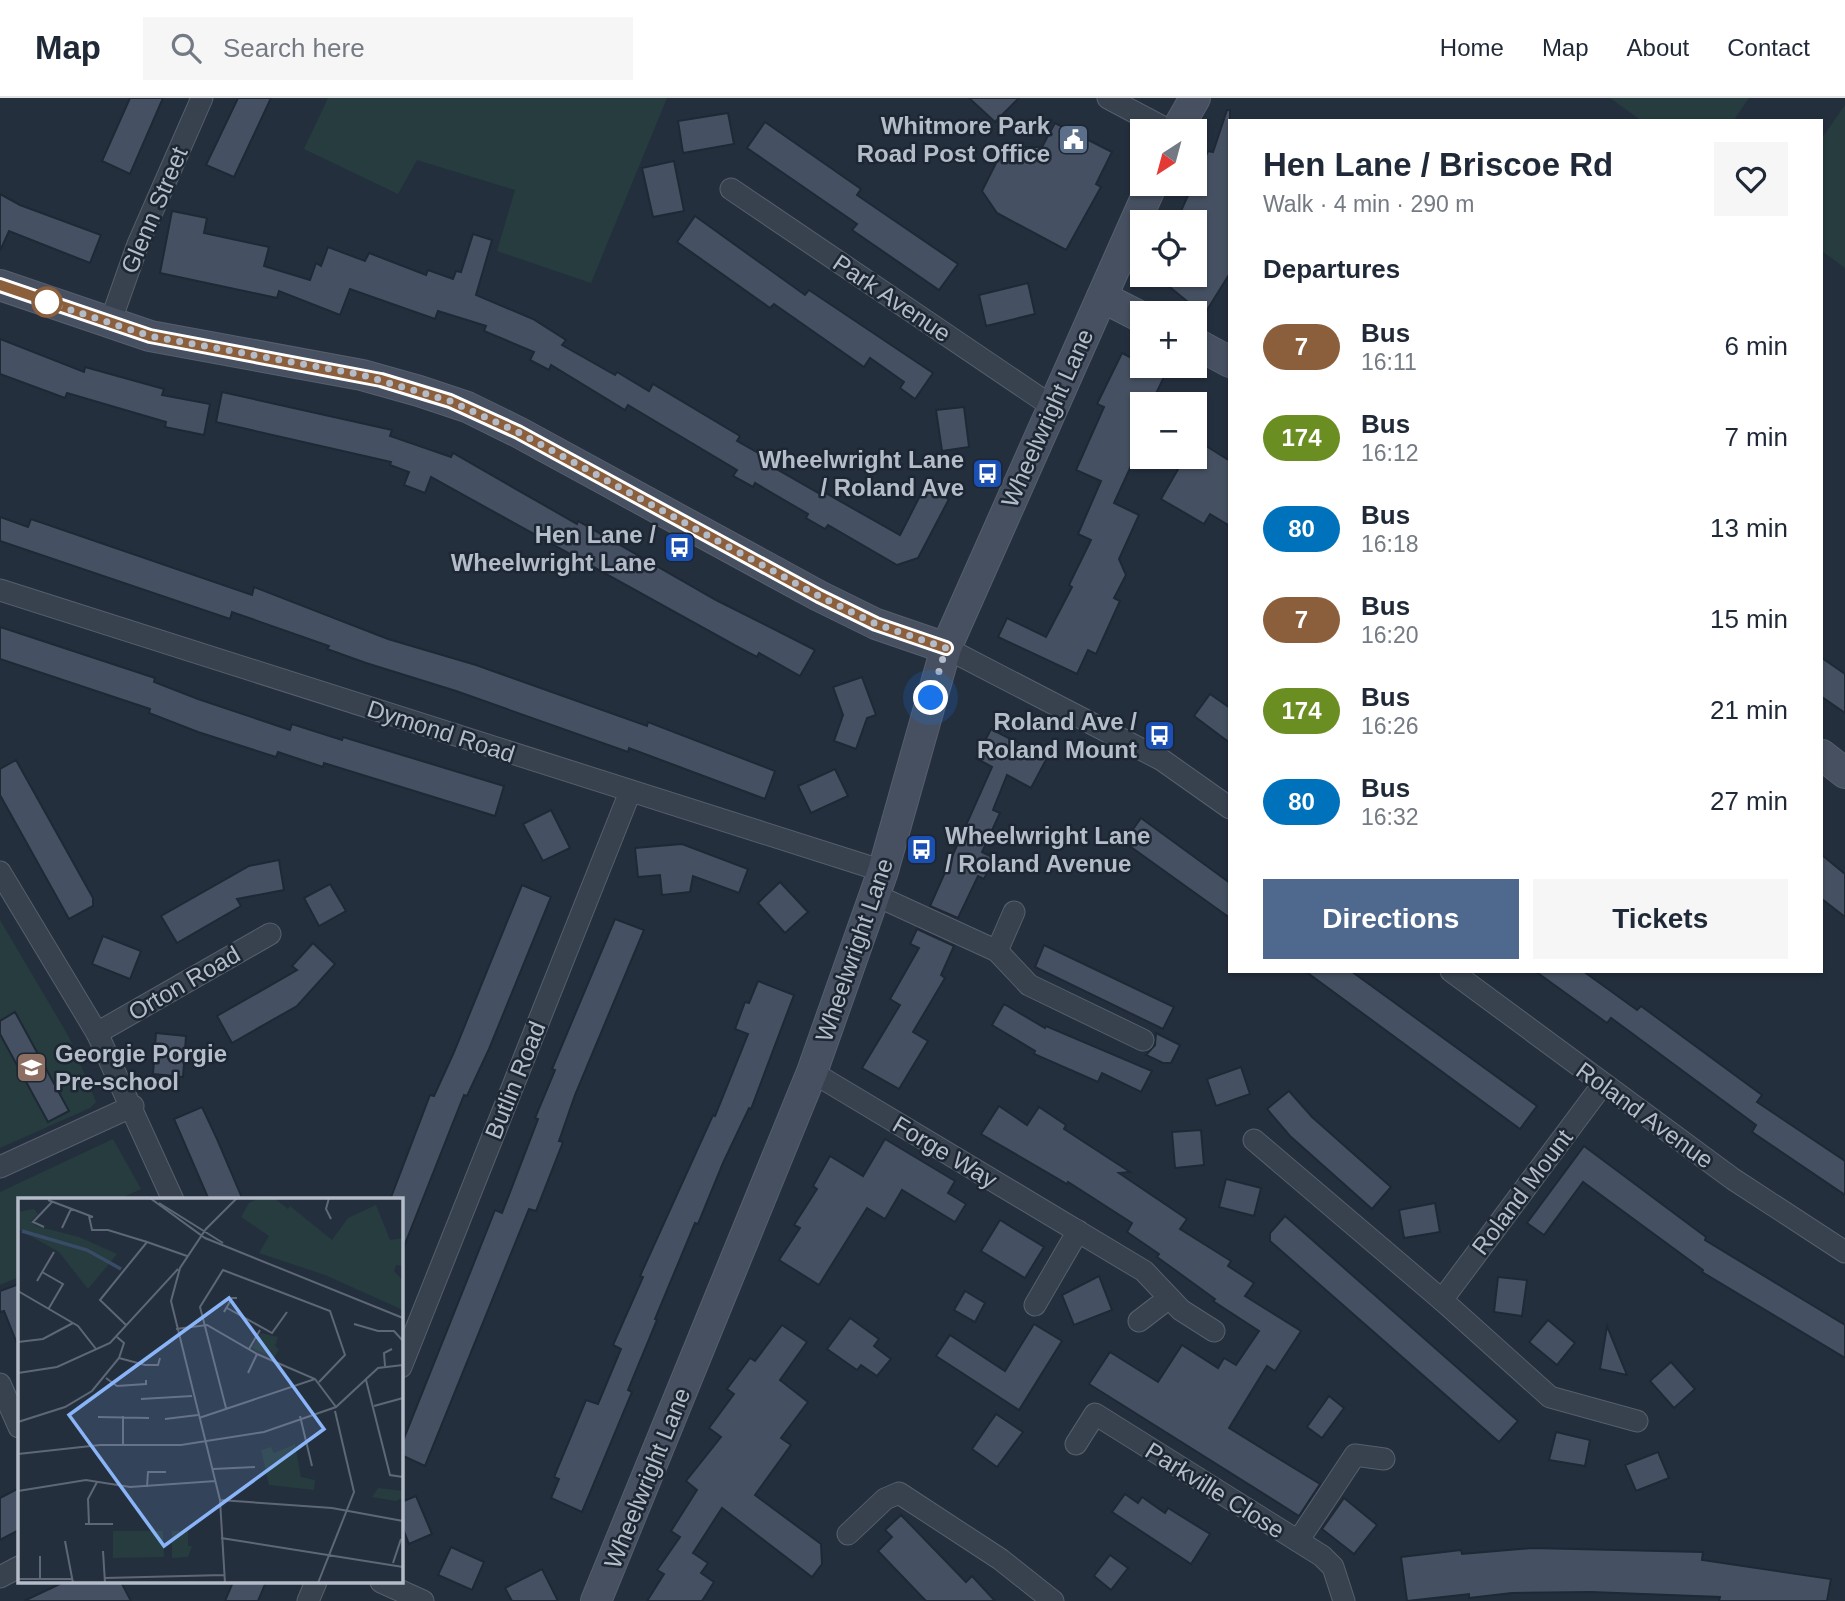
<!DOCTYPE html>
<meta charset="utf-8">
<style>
body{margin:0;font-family:Helvetica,sans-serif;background:#f6f6f7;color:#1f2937;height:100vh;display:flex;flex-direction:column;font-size:26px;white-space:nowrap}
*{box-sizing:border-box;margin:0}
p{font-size:23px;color:#747a83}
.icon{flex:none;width:38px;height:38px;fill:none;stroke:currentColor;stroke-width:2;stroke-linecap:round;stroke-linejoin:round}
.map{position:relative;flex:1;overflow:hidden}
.sheet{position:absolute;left:1228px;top:21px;width:595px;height:854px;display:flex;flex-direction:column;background:#fff;border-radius:0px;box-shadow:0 2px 5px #0004}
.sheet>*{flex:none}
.badge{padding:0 14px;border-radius:23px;font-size:24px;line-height:46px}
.needle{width:46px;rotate:216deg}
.buttons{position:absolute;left:1130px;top:21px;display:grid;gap:14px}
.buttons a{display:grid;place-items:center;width:77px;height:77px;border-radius:0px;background:#fff;box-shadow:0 2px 5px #0004;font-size:35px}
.you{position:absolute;width:35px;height:35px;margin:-18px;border:5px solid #fff;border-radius:50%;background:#1a73e8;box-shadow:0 0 0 10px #1a73e833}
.map>.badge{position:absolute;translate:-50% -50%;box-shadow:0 0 0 4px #fff}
h2{padding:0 35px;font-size:26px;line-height:63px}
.round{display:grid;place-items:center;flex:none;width:74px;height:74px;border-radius:0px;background:#f6f6f7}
.summary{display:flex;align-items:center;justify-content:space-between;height:119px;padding:0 35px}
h1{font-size:33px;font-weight:700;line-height:52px}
.button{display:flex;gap:14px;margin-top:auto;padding:14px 35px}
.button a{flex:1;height:80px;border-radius:0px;background:#4f688e;color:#fff;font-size:28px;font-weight:700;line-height:80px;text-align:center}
.button a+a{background:#f6f6f7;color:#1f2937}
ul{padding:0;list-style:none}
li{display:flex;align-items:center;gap:21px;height:91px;padding:0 35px}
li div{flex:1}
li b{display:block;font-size:26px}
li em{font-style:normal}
li .badge{min-width:77px;font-weight:700;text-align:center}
header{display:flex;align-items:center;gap:42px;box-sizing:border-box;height:98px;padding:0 35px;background:#fff;border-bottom:2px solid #e0e1e3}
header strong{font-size:33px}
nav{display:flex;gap:38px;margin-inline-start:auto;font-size:24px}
.search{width:490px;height:63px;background:#f6f6f7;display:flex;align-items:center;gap:18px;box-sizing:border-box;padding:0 24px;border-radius:0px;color:#747a83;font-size:26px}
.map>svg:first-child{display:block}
.green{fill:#263c3f}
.building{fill:#455162;stroke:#1f2835;stroke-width:2}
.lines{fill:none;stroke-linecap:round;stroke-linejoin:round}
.street-casing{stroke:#565f6c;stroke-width:23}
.secondary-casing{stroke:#565f6c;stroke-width:32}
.street{stroke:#38414e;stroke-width:21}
.secondary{stroke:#465061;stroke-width:30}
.line-casing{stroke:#fff;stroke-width:16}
.line{stroke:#8b5e3c;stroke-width:10}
.walk{stroke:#b4bcc9;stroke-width:7;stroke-dasharray:0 12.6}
.stop-dot{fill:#fff;stroke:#8b5e3c;stroke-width:3.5}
.labels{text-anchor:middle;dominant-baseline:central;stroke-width:5;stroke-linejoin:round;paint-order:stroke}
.poi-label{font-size:24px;font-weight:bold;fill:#b4bcc9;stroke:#1d2633;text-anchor:end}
.street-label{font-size:24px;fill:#b4bcc9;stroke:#1d2633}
.inset-river{fill:none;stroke:#394c67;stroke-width:3.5}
.inset-road{fill:none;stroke:#5e6776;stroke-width:2}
.view{fill:#8ab4f8;fill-opacity:0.15;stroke:#8ab4f8;stroke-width:3.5}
.inset-edge{fill:none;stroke:#b4bcc9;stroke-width:3.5}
</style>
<header>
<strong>Map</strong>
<div class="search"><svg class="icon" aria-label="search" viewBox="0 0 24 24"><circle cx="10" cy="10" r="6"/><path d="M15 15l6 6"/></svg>Search here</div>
<nav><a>Home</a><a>Map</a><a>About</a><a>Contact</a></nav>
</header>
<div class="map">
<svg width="1845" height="1503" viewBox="0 0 1845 1503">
<rect width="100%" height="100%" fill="#242f3e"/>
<g class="green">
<path d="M328 0H667L591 185 497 153 515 92 417 62 398 96 304 51Z"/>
<path d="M1610 0H1749L1733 23H1642Z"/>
<path d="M1845 7V170L1822 153V40Z"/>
<path d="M0 822 69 939 96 1004 90 1010 0 1050Z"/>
<path d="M113 1041 141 1091 117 1102H19V1179L0 1187V1094Z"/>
</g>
<g class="building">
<path d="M130 0H163L130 76 102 63Z"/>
<path d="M238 0H271L234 79 206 67Z"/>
<path d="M969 0H1019L995 24Z"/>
<path d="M1227 12H1230V175L1204 217 1155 177H1195V124H1176L1208 53 1213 54Z"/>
<path d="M728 15 734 46 683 55 678 23Z"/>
<path d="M765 24 861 91 857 97 958 166 939 192 852 132 857 126 747 50Z"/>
<path d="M1055 25 1112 54 1096 86 1101 89 1066 152 997 115 982 93 1004 49H1042Z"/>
<path d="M674 63 684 113 653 119 642 70Z"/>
<path d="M0 96 20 107 101 137 90 165 9 133 0 153Z"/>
<path d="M172 113 207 120 204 135 269 149 264 168 310 182 316 165 321 168 328 149 365 163 369 155 426 177 428 172 453 181 456 173 461 174 473 136 492 142 476 197 533 221 566 242 562 247 615 277 617 274 649 293 653 286 740 338 737 343 769 361 766 365 820 396 822 393 900 437 925 388 949 401 918 460 897 467 828 427 825 431 806 420 808 416 755 385 753 389 733 378 737 372 628 307 625 312 551 267 549 272 530 262 534 254 484 233 486 228 438 213 435 221 350 191 340 217 279 193 277 200 160 175Z"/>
<path d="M695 118 805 197 809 192 933 275 915 301 900 290 904 284 870 260 864 269 774 206 770 210 677 144Z"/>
<path d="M1028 185 1035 216 986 228 979 197Z"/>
<path d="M0 241 84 274 85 269 164 291 162 297 210 306 204 337 165 329 166 324 67 295 65 300 0 276Z"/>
<path d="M1122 255 1165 277 1151 306H1143V342L1114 405 1139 417 1119 461 1126 477 1114 500 1120 503 1096 556 1088 552 1077 576 998 539 1007 520 1046 539 1072 489 1069 487 1091 442 1078 436 1101 383 1076 372 1104 309 1097 306Z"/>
<path d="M222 294 392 332 390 338 451 359 453 355 577 426 578 423 716 502 815 552 800 578 759 555 757 559 738 549 431 379 425 395 404 387 409 374 390 367 391 364 216 324Z"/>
<path d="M964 309 969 349 942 353 936 312Z"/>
<path d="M1195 341 1230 363V428L1210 416 1204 426 1161 401 1185 359H1195Z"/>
<path d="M0 419 28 429 31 421 252 497 254 489 388 541 476 567 647 628 648 624 775 673 765 701 629 650 628 654 456 593 366 565 327 551 329 548 232 514 230 521 0 443Z"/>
<path d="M0 529 155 580 154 584 198 601 290 632 292 626 342 642 343 639 504 688 495 718 324 665 323 669 278 654 276 659 198 634 149 615 150 611 0 561Z"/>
<path d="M1822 560 1845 576V615L1822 599Z"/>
<path d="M862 579 876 617 867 620 856 651 834 643 843 617 833 589Z"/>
<path d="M1210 596 1230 610V645L1194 618Z"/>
<path d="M991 631 1047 660 1031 690 1007 677 993 712 1000 715 982 754 994 760 984 781 978 778 958 820 930 808 992 669 976 660Z"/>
<path d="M16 662 93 800V808L69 821 0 697V671Z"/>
<path d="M835 671 848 698 811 715 798 688Z"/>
<path d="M551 712 570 750 543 763 523 726Z"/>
<path d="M1141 720 1230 785V820L1124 744Z"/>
<path d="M682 746 748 771 739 795 693 778 690 794 662 797 660 777 638 779 635 750Z"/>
<path d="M1822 757 1845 776V819L1822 801Z"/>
<path d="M279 762 284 792 237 801 241 808 177 845 161 818 249 768Z"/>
<path d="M780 784 808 814 785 835 758 805Z"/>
<path d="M330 786 346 813 319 828 304 800Z"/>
<path d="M522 787 551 799 489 951 467 998 464 997 401 1156V1102H390L430 997 434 998 454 954Z"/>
<path d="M615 821 644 832 575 997 559 1043 563 1044 536 1113 529 1111 425 1368 401 1357V1348L495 1112 502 1115 538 1021 535 1020 555 972 552 971Z"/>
<path d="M917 831 954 848 941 877 945 880 913 934 928 943 899 991 862 970 900 907 890 901 919 850 910 846Z"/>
<path d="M103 838 141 853 130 881 92 866Z"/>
<path d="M313 845 335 866 297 908 232 945 217 918 297 872 292 868Z"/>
<path d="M1044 847 1174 909 1163 931 1035 869Z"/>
<path d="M1305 873H1351L1537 1008 1520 1031Z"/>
<path d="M1535 873H1583L1637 912 1641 908 1762 997 1757 1004 1845 1063V1097L1752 1034 1756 1027 1611 920 1607 925Z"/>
<path d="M758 883 794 897 751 1011 749 1010 723 1065 698 1126 695 1125 655 1221 657 1222 628 1292 632 1294 582 1414 551 1400 559 1381 554 1379 586 1302 598 1306 621 1251 613 1247 643 1179 640 1178 713 1017 715 1018 748 936 735 931 745 904 749 905Z"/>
<path d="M1004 906 1045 930 1046 928 1152 973 1141 994 1102 975 1098 984 1034 956 1035 953 992 927Z"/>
<path d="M15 914 69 1013 48 1024 0 936V923Z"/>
<path d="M156 935 186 938 183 979 153 976Z"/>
<path d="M1156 935 1180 947 1171 965H1163L1146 957 1155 947Z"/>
<path d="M1241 969 1250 996 1216 1008 1207 981Z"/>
<path d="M1289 993 1312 1019 1391 1089 1372 1111 1290 1038 1267 1011Z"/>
<path d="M999 1008 1027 1027 1039 1009 1066 1027 1064 1031 1130 1074 1119 1075 1187 1121 1180 1131 1231 1163 1228 1168 1254 1185 1245 1198 1301 1233 1275 1273 1267 1268 1229 1330 1320 1386 1299 1418 1089 1286 1110 1254 1158 1284 1182 1247 1218 1270 1224 1260 1236 1267 1259 1233 1213 1203 1215 1201 1157 1159 1159 1156 1127 1134 1132 1125 1068 1084 1067 1086 981 1036Z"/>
<path d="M202 1009 217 1041 243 1102H209L174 1021Z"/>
<path d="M1201 1032 1204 1067 1175 1070 1172 1034Z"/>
<path d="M885 1041 955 1083 948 1095 966 1106 955 1124 902 1092 885 1121 867 1110 819 1187 779 1162 800 1130 794 1127 817 1091 813 1088 830 1058 863 1078Z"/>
<path d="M1584 1048 1706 1139 1705 1142 1845 1227V1260L1702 1174 1703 1172 1583 1084 1544 1137 1527 1125Z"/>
<path d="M1226 1081 1261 1090 1254 1118 1219 1109Z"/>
<path d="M1435 1105 1440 1134 1404 1140 1399 1112Z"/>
<path d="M1285 1118 1518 1323 1499 1344 1270 1143V1135Z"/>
<path d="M1000 1122 1044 1149 1025 1180 981 1153Z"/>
<path d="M1099 1178 1112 1212 1074 1227 1062 1197Z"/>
<path d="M1498 1179 1527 1182 1522 1218 1494 1214Z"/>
<path d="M19 1186V1247L18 1248 4 1213 0 1214V1193Z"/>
<path d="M965 1193 985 1205 975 1224 954 1212Z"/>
<path d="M850 1220 879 1241 874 1248 891 1261 877 1278 861 1267 857 1272 827 1251Z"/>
<path d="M1548 1222 1575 1245 1557 1267 1529 1244Z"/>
<path d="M1034 1226 1062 1243 1019 1312 936 1258 950 1237 1005 1273Z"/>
<path d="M782 1227 807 1244 780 1282 808 1304 781 1340 791 1347 755 1397 821 1446 822 1466 812 1479 722 1410 693 1455 708 1465 701 1475 714 1484 702 1503H647L664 1476 657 1472 680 1439 671 1433 697 1392 686 1383 721 1339 709 1330 734 1296 727 1291 750 1260 755 1263Z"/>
<path d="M1607 1228 1627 1277 1600 1271Z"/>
<path d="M1671 1264 1695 1291 1674 1310 1650 1283Z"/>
<path d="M1329 1298 1344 1310 1322 1340 1307 1329Z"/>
<path d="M996 1316 1023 1334 997 1369 972 1351Z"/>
<path d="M1556 1334 1590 1342 1585 1368 1549 1362Z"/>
<path d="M1658 1354 1669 1380 1636 1393 1625 1367Z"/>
<path d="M19 1390V1432L0 1442V1400Z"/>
<path d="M1125 1396 1138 1405 1142 1399 1165 1415 1168 1410 1210 1436 1191 1466 1112 1414Z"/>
<path d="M416 1398 432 1436 409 1446 401 1426V1404Z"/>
<path d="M1344 1400 1377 1427 1354 1456 1322 1431Z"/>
<path d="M901 1417 966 1484 972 1478 995 1503H926L878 1453 892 1439 885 1432Z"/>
<path d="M451 1449 484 1464 472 1492 438 1477Z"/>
<path d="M1532 1450 1703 1454 1702 1462 1831 1481 1827 1503H1719L1720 1499 1591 1494 1512 1495 1469 1500V1496L1407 1503 1401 1459 1461 1452 1462 1456Z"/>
<path d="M1110 1457 1128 1470 1111 1492 1094 1478Z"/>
<path d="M542 1471 558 1503H512L505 1490Z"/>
<path d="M64 1484H121L131 1503H24Z"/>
<path d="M233 1484H266L258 1503H225Z"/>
</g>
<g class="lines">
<defs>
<g id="street">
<path d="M1108 0 1170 33"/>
<path d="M731 91 1053 309"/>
<path d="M110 225 138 146 202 0"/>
<path d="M0 492 883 773"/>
<path d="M946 550 1162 662 1230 710"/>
<path d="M0 774 97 935 173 1102"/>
<path d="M875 797 997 853 1029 887 1143 942"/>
<path d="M997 853 1014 814"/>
<path d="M1451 873 1733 1081 1845 1154"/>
<path d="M97 935 270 836"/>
<path d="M812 974 1144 1173 1181 1212 1214 1233"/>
<path d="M1254 1042 1442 1202 1550 1299 1637 1323"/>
<path d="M0 1069 133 1008"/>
<path d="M1442 1202 1603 986"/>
<path d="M1035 1207 1078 1133"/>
<path d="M1139 1223 1169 1200"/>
<path d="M401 1269 630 694"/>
<path d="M0 1286 19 1329"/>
<path d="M1076 1346 1095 1316 1322 1458 1333 1469 1344 1503"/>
<path d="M848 1436 885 1401 899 1395 1000 1461 1053 1503"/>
<path d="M1298 1443 1355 1357 1384 1361"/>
<path d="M0 1479 19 1469"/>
<path d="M381 1484 423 1503"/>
<path d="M308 1503 316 1484"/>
</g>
<g id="secondary">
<path d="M1176 33 1195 0"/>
<path d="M0 187 150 238 362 277 419 293 467 309 518 334 819 498 876 526 946 550"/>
<path d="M1102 199 1143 220"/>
<path d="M1195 245 1230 264"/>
<path d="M1822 657 1845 675"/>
<path d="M596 1503 812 974 883 773 946 550 1152 86"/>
</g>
</defs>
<use href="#street" class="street-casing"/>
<use href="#secondary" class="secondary-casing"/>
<use href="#street" class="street"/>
<use href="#secondary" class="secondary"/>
</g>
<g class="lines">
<defs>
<path id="line" d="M0 187 150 238 381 282 450 303 518 334 819 498 876 526 946 550"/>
</defs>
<use href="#line" class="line-casing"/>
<use href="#line" class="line"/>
<path class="walk" d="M47 204 150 238 362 277 450 303 518 334 819 498 876 526 946 550 931 600"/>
</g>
<defs>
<symbol id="civic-square" viewBox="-11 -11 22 22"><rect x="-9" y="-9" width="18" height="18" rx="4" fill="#5c6f8a" stroke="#1d2633"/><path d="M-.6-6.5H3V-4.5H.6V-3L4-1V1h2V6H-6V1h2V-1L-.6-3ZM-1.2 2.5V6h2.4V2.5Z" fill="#fff"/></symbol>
<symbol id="bus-square" viewBox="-11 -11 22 22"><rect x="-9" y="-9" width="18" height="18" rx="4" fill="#1a4fb4" stroke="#1d2633"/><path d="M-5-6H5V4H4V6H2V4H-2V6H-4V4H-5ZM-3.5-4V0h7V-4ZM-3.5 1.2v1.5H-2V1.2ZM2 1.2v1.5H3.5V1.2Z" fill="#fff"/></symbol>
<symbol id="school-square" viewBox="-11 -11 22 22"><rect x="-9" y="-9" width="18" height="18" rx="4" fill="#8d6e63" stroke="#1d2633"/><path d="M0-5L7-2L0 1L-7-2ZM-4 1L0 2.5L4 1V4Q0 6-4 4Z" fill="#fff"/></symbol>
</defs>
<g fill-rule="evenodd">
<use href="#civic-square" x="1056" y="24" width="35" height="35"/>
<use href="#bus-square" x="970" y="358" width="35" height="35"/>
<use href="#bus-square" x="662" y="432" width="35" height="35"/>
<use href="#bus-square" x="1142" y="620" width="35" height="35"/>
<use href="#bus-square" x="904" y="734" width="35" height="35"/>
<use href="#school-square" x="14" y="952" width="35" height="35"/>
</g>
<circle class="stop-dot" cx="47" cy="204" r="14"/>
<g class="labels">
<g class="poi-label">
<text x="1050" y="27">Whitmore Park<tspan x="1050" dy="28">Road Post Office</tspan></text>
<text x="964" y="361">Wheelwright Lane<tspan x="964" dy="28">/ Roland Ave</tspan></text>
<text x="656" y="436">Hen Lane /<tspan x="656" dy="28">Wheelwright Lane</tspan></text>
<text x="1137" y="623">Roland Ave /<tspan x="1137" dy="28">Roland Mount</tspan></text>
<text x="945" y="737" text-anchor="start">Wheelwright Lane<tspan x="945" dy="28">/ Roland Avenue</tspan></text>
<text x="55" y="955" text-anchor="start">Georgie Porgie<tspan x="55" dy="28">Pre-school</tspan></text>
</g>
<g class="street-label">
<text transform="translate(154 112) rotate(-67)">Glenn Street</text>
<text transform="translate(892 200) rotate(34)">Park Avenue</text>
<text transform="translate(1047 320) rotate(-66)">Wheelwright Lane</text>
<text transform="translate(441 633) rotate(18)">Dymond Road</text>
<text transform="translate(854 852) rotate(-71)">Wheelwright Lane</text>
<text transform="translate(184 885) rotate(-30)">Orton Road</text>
<text transform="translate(515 982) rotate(-68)">Butlin Road</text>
<text transform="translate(1645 1017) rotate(36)">Roland Avenue</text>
<text transform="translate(945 1054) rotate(31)">Forge Way</text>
<text transform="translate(1522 1094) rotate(-53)">Roland Mount</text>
<text transform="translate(647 1380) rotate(-68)">Wheelwright Lane</text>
<text transform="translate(1215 1392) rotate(32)">Parkville Close</text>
</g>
</g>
<g transform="translate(18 1100)">
<rect width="385" height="385" fill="#242f3e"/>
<path d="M241 0H256L270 11 272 8 314 42 330 20 358 7 372 42 385 40V68L378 67 376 73 385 83V112L307 77 241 55 251 38 223 19 231 5ZM16 11 20 16 13 23 18 28 61 39 99 56 70 91 41 54 0 31V14ZM243 135 260 139 257 148 261 151 256 160 234 150ZM277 246 283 279 297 282 296 292 251 287 243 252 253 249 256 255ZM360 290 385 293V299L378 303 354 299ZM95 333H145L146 359 95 360ZM154 333H170V348H174L170 359 154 360Z" fill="#263c3f"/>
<path class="inset-river" d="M4 33 69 52 103 71"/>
<path class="inset-road" d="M132 0 187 40 385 120M311 0 308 11 313 21M30 2 75 19M141 5 205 45M71 18 74 32H90L129 44M26 29 15 24 34 4M44 30 53 11M24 74 45 86 31 110M19 83 36 54M0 93 60 128 78 151M209 110 254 135 269 114M206 114 214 100H219M336 126 360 133H376L385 143M108 127 82 102 129 44 169 58M158 131 189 127 239 156 297 181 318 209M0 144 25 141 55 125M231 151 242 132M101 160 127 167H140L142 160M367 168 366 155 374 151M0 175 39 169 92 145 160 71M230 175 239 156M88 180 99 188 128 186V182M348 182 372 277 385 279M123 201 174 198M356 208 385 200M208 210 182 109 205 72 312 113 327 157 301 184M282 218 294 268M80 219 131 220M181 220 297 181M147 221 180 217M0 224 47 209 74 193 101 160 106 145 99 139M105 247V218M0 256 82 247H163L246 234 318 209 360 170 385 167M195 271 237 269M129 289 130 274H148M0 293 68 282 112 289 198 283M202 302 314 310 385 323M67 326H95M71 326 70 301 79 284M203 340 385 369M47 343 55 385M85 353 87 385M22 358V381M375 365 383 341M87 380 206 377M0 381H55M207 385 202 302 153 103 162 70 188 31 219 0M300 385 336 294 317 213"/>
<path class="view" d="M211 100 306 231 146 348 51 217Z"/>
<rect width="385" height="385" class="inset-edge"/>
</g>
</svg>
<div class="buttons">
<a><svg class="needle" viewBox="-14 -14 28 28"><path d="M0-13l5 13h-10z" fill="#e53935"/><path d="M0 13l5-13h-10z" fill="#747a83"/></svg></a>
<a><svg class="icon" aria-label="locate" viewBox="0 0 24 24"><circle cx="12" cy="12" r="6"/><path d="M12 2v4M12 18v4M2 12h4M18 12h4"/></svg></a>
<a>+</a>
<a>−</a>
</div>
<div class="you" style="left:931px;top:600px"></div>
<section class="sheet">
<div class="summary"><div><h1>Hen Lane / Briscoe Rd</h1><p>Walk · 4 min · 290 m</p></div><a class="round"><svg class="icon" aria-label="heart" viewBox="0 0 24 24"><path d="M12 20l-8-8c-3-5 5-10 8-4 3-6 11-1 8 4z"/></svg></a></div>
<h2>Departures</h2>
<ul>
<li><span class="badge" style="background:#8b5e3c;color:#fff">7</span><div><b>Bus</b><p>16:11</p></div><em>6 min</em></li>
<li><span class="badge" style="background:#6b8e23;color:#fff">174</span><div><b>Bus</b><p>16:12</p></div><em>7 min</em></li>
<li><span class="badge" style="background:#0072bc;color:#fff">80</span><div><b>Bus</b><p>16:18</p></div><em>13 min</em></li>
<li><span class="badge" style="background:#8b5e3c;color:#fff">7</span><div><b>Bus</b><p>16:20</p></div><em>15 min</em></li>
<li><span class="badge" style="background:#6b8e23;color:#fff">174</span><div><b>Bus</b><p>16:26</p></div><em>21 min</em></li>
<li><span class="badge" style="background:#0072bc;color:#fff">80</span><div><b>Bus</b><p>16:32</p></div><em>27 min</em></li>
</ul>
<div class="button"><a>Directions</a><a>Tickets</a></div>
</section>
</div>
